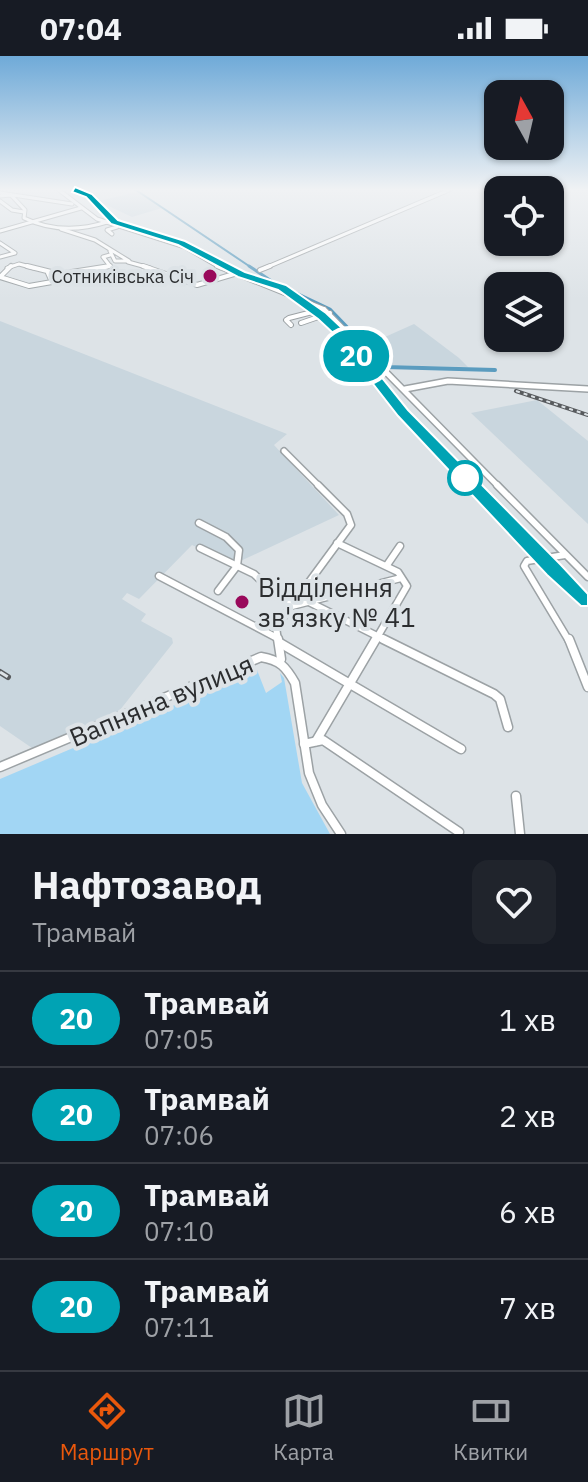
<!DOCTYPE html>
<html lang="uk">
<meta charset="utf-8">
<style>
body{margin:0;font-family:"IBM Plex Sans",sans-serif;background:#20242c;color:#f1f3f6;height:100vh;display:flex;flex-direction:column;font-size:30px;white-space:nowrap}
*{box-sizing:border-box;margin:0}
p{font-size:26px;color:#9ea1a6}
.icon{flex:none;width:44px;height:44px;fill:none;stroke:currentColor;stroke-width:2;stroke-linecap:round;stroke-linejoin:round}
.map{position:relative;height:778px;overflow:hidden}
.sheet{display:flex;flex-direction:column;background:#171b24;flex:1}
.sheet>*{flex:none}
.badge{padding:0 16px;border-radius:26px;font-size:28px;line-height:52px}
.needle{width:52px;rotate:352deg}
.fabs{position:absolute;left:484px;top:24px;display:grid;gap:16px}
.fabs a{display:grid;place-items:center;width:80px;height:80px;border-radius:16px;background:#171b24;box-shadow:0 2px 6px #0004;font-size:40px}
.map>.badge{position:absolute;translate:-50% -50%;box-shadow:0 0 0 4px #fff}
.round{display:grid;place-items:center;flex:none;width:84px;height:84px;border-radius:16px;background:#20242c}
.summary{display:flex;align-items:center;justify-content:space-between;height:136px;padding:0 32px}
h1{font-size:38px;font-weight:800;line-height:60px}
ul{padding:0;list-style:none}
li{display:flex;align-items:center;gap:24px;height:96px;padding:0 32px;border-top:2px solid #363941}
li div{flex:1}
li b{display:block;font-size:30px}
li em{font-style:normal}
li .badge{min-width:88px;font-weight:700;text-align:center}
.status{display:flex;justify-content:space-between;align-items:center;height:56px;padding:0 40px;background:#171b24;direction:ltr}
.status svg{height:22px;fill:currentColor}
.menu{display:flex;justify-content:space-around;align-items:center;height:112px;border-top:2px solid #363941;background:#171b24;font-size:22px;color:#9ea1a6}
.menu a{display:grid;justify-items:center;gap:4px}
.menu .selected{color:#ea580c}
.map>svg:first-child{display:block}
.built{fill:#c9d6de}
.green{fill:#a2d6f4}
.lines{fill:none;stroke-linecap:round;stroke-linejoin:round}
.canal-far2{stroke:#5b9cbf;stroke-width:2}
.canal-far1{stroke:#5b9cbf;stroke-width:3}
.canal{stroke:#5b9cbf;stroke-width:4}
.minor-far4-casing{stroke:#9ca2a5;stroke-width:5}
.minor-far3-casing{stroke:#9ca2a5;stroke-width:6}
.minor-far2-casing{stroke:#9ca2a5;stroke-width:8}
.minor-far1-casing{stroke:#9ca2a5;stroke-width:9}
.minor-casing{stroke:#9ca2a5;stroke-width:11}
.minor-far4{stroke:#fff;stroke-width:3}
.minor-far3{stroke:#fff;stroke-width:4}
.minor-far2{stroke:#fff;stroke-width:5}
.minor-far1{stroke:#fff;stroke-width:6}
.minor{stroke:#fff;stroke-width:8}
.tram{stroke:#585b5e;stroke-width:2}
.rail-far1-casing{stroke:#585b5e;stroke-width:4}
.rail-casing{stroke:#585b5e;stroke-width:6}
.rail-far1{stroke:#dde3e7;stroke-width:2;stroke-dasharray:4;stroke-linecap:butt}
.rail{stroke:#dde3e7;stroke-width:3;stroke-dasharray:9;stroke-linecap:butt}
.line{fill:#00a3b4;stroke:#fff;stroke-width:2}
.poi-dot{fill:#99095b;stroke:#dde3e7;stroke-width:3}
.stop-dot{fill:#fff;stroke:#00a3b4;stroke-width:4}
.labels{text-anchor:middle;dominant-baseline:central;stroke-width:8;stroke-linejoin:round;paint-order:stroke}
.far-poi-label{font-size:18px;fill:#2b2d2f;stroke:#dde3e7;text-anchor:end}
.near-poi-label{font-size:26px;fill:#2b2d2f;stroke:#dde3e7;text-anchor:start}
.near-street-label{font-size:26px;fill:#2b2d2f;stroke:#dde3e7}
</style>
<div class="status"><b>07:04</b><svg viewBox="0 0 49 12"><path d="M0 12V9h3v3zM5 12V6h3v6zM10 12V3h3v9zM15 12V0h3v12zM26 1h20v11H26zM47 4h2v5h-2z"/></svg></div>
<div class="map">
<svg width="588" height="778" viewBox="0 0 588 778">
<rect width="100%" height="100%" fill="#dde3e7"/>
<g class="built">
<path d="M138 136 162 152 132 161 98 145Z"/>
<path d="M0 265 287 378 274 389 339 459 234 508 192 489 139 543 127 537 122 543 146 558 141 565 172 582 173 587 116 659 32 692 0 670Z"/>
<path d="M414 268 459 302 468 311 388 309 367 289Z"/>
<path d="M537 344 588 385V468L471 357Z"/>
</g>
<path class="green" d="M257 614 266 637 282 626 280 617 284 622 302 727 330 778H0V723Z"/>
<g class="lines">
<path class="canal-far2" d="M136 134 252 212"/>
<path class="canal-far1" d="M249 210 273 226 330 253 384 309"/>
<path class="canal" d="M382 307 386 311 495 314"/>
<defs>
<g id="minor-far4">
<path d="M59 134 97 163 185 191 221 212"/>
<path d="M0 137 72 148"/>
<path d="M0 140 11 139 25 154 24 162C51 175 79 175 107 166"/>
<path d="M0 145 12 154 24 156"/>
<path d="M61 173 95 184 129 205H115L110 195"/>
<path d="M0 175 81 152"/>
<path d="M112 178 107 174 117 171"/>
<path d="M0 187 15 197 0 201"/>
<path d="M128 206 150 212"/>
<path d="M7 212 19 208 34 212"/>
<path d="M103 212 110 210 103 201 110 199"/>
<path d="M265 212 449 134"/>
</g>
<g id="minor-far3">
<path d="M11 210 0 221 29 230 52 226 48 217"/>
<path d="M27 210 59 218 110 210"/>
<path d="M143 210 197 229 234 218"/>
<path d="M217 210 324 253 379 309"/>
<path d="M260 214 270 210"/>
<path d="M301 267 330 257"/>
<path d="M291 269 286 264 289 262 324 253"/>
</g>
<g id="minor-far2">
<path d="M377 307 499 431"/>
<path d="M405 333 448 325 588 333"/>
<path d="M284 395 320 431"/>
</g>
<g id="minor-far1">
<path d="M497 429 588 521"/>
<path d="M199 467 226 481 239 494 237 510 218 535"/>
<path d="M337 487 398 516 407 530 375 585"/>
<path d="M200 492 254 518 275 538 294 547"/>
<path d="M565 499 527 505 524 510 569 585"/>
<path d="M387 509 400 490"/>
<path d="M159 520 277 582"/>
<path d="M299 541 387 585"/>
<path d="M292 550 401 522"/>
<path d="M278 585 276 571 351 469 347 458 318 429"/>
</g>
<g id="minor">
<path d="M278 583 281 603"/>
<path d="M383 583 494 638 500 643 508 671"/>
<path d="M569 583 588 631"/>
<path d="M280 587 461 693"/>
<path d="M316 685 376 583"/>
<path d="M304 688 323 684 459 776"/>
<path d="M0 711 261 601C280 604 286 611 295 627L309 717 322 749 341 778"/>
<path d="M516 740 520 778"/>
</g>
</defs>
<use href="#minor-far4" class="minor-far4-casing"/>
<use href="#minor-far3" class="minor-far3-casing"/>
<use href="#minor-far2" class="minor-far2-casing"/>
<use href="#minor-far1" class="minor-far1-casing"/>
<use href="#minor" class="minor-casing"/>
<use href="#minor-far4" class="minor-far4"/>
<use href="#minor-far3" class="minor-far3"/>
<use href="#minor-far2" class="minor-far2"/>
<use href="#minor-far1" class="minor-far1"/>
<use href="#minor" class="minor"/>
<path class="tram" d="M74 134 87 138 115 166 181 187 241 219 282 231 322 260 339 275 403 357 554 514 588 544"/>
<defs>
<path id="rail-far1" d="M516 335 588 359"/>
<path id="rail" d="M0 616 8 621"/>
</defs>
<use href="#rail-far1" class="rail-far1-casing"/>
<use href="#rail" class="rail-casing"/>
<use href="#rail-far1" class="rail-far1"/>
<use href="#rail" class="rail"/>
</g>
<linearGradient id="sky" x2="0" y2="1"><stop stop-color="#6faad8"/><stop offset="0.55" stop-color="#f0f2f4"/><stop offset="1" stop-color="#f0f2f4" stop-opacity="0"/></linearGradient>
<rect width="588" height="243" fill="url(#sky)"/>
<path class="line" d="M75 131 92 138 118 164 185 185 245 216 286 229 326 257 343 273 408 354 561 509 588 538V550H581L547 519 398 360 334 278 318 263 278 234 238 221 178 189 111 168 86 141 72 136Z"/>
<g class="poi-dot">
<circle cx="210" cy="220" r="8"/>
<circle cx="242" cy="546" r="8"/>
</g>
<circle class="stop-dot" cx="465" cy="422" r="16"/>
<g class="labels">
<g class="far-poi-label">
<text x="194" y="220">Сотниківська Січ</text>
</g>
<g class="near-poi-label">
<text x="258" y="531">Відділення<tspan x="258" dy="30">зв'язку № 41</tspan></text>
</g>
<g class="near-street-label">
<text transform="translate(161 644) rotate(-23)">Вапняна вулиця</text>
</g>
</g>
</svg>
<div class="fabs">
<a><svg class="needle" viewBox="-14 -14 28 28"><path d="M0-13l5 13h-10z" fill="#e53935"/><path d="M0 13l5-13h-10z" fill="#9ea1a6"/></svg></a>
<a><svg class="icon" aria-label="locate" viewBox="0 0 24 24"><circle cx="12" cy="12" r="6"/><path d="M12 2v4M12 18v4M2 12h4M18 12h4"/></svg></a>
<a><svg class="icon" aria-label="layers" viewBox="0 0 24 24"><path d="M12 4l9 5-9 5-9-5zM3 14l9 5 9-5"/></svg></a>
</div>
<b class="badge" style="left:356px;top:300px;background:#00a3b4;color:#fff">20</b>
</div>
<section class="sheet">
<div class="summary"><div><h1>Нафтозавод</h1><p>Трамвай</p></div><a class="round"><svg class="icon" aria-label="heart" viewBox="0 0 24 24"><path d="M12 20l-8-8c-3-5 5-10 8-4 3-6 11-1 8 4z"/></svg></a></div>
<ul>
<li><span class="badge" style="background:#00a3b4;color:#fff">20</span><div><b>Трамвай</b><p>07:05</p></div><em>1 хв</em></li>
<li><span class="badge" style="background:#00a3b4;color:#fff">20</span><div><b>Трамвай</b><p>07:06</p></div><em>2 хв</em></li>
<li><span class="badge" style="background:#00a3b4;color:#fff">20</span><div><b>Трамвай</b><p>07:10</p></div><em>6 хв</em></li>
<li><span class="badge" style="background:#00a3b4;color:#fff">20</span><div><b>Трамвай</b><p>07:11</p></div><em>7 хв</em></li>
</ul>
</section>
<nav class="menu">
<a class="selected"><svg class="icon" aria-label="directions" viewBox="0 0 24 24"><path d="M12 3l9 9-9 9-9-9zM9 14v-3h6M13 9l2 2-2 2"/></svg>Маршрут</a>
<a><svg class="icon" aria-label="map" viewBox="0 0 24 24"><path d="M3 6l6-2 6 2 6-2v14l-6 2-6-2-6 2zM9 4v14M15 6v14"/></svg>Карта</a>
<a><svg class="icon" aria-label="tickets" viewBox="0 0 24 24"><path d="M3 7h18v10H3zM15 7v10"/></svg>Квитки</a>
</nav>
